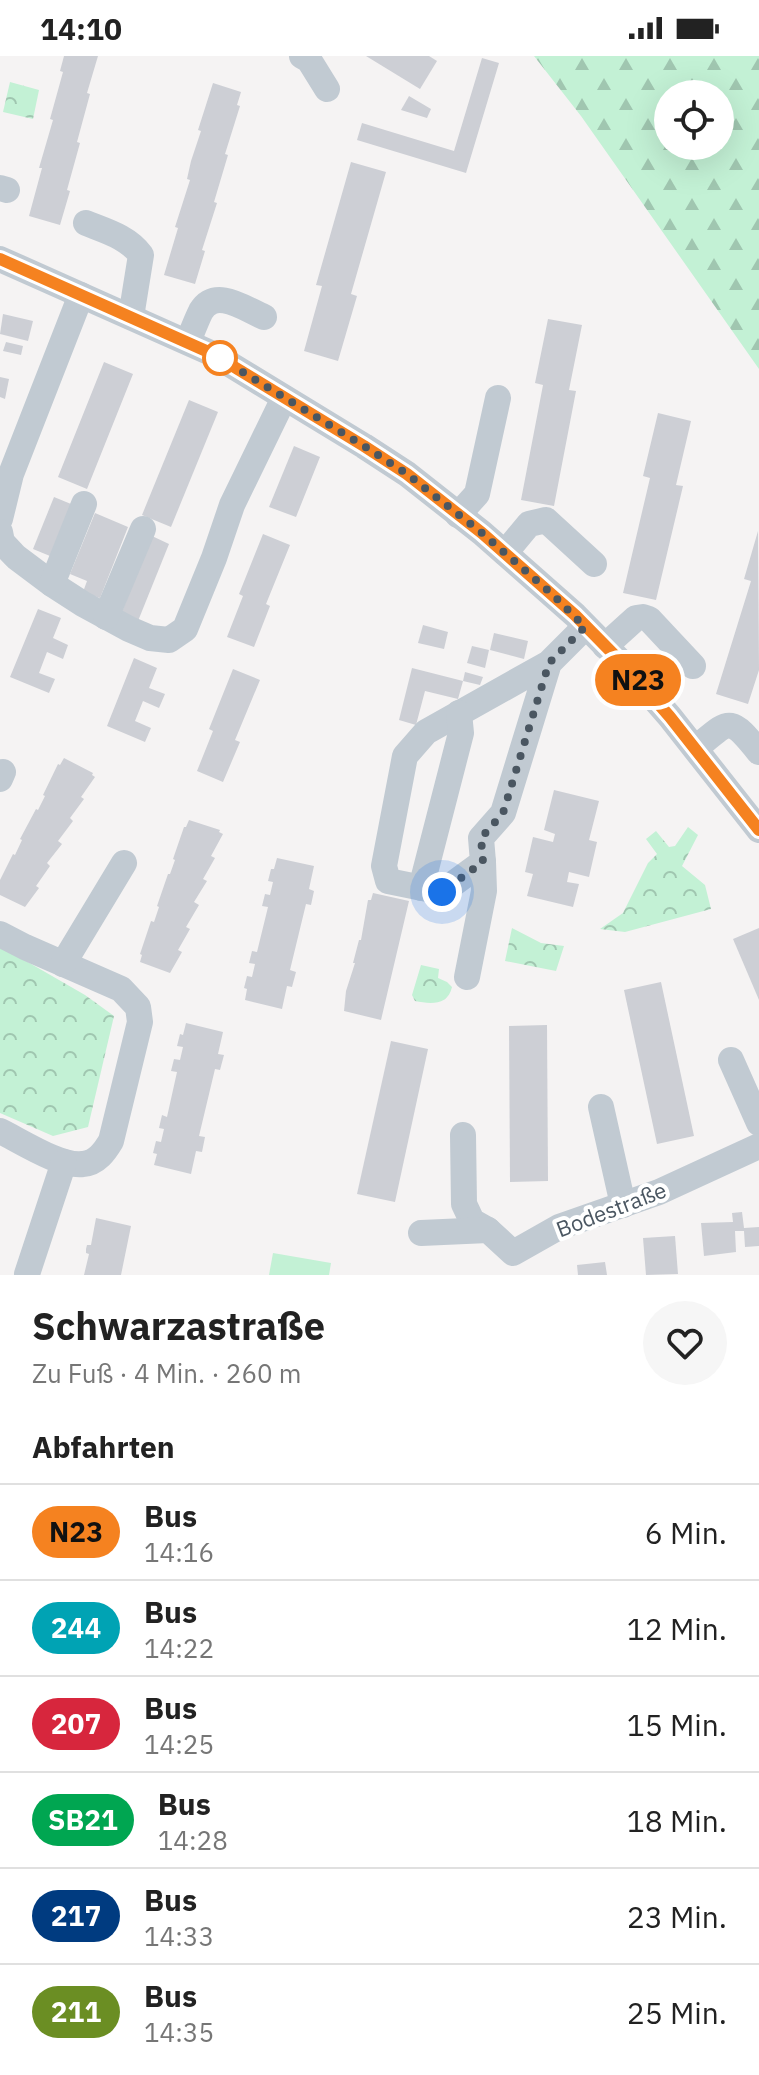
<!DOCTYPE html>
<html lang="de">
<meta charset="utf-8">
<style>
body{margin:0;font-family:"IBM Plex Sans",sans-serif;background:#f6f6f6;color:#222;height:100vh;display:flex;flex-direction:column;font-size:30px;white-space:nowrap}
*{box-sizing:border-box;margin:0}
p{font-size:26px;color:#767676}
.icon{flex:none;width:44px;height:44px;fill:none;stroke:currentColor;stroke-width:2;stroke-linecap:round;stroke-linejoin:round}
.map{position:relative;height:1219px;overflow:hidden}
.panel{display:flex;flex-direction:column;background:#fff;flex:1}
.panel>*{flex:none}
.badge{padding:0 16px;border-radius:26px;font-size:28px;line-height:52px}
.buttons{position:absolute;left:654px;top:24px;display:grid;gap:16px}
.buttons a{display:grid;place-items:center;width:80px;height:80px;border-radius:50%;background:#fff;box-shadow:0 8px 32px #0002;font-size:40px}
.you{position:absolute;width:40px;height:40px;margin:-20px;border:6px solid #fff;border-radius:50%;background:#1a73e8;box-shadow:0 0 0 12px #1a73e833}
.map>.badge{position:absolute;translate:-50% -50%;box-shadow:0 0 0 4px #fff}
h2{padding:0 32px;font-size:30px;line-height:72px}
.round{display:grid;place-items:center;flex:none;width:84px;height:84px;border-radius:42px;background:#f6f6f6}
.headline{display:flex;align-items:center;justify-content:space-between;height:136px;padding:0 32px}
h1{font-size:38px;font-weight:800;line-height:60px}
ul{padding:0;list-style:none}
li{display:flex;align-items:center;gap:24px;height:96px;padding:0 32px;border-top:2px solid #e0e0e0}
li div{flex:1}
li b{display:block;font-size:30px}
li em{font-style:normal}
li .badge{min-width:88px;font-weight:700;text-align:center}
.status{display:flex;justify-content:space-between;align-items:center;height:56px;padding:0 40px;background:#fff;direction:ltr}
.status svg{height:22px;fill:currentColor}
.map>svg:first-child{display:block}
.forest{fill:url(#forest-firs);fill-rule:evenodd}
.park{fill:url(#park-crowns)}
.pitch{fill:#c3f1d5}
.building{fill:#cdcfd5}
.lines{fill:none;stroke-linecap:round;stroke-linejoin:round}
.minor{stroke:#c1cad2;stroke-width:26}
.line-casing{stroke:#fff;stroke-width:18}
.line{stroke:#f58220;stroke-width:12}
.walk{stroke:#4a5661;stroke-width:8;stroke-dasharray:0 14.4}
.stop-dot{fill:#fff;stroke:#f58220;stroke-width:4}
.labels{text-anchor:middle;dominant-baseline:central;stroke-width:8;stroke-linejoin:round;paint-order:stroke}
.street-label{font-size:22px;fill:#4a5661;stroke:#fff}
</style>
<div class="status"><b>14:10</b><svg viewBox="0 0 49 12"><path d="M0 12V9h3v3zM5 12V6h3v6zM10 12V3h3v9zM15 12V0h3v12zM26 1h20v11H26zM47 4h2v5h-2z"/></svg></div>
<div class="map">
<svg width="759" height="1219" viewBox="0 0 759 1219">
<defs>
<pattern id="forest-firs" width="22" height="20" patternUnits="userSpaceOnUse" patternTransform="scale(2)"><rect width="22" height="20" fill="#c3f1d5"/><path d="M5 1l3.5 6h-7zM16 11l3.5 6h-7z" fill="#a0c6b0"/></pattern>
<pattern id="park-crowns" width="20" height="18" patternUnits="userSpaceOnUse" patternTransform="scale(2)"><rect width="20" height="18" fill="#c3f1d5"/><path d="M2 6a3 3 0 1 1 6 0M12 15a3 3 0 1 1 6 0" fill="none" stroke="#a0c6b0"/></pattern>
</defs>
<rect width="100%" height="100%" fill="#f5f3f3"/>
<path class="forest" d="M534 0H759V313L581 60ZM668 38H720V90H668Z"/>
<g class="park">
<path d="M10 26 39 34 33 63 3 56Z"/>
<path d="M688 771 698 779 682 810 705 829 711 853 625 876 600 873 623 857 648 807 657 798 646 783 656 775 669 791 675 790Z"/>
<path d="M512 872 541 887 564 890 556 915 505 905Z"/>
<path d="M0 890 85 939 114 960 88 1071 53 1080 0 1057Z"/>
<path d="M421 909 439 913 438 922 447 926 452 931C448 950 430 948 415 945L412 939Z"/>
</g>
<path class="pitch" d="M273 1197 331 1207 329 1219H269Z"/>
<g class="building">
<path d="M64 0H98L87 37 90 38 77 86 80 87 67 134 70 135 60 169 29 160 42 112H39L53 64 50 63 63 16 60 15Z"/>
<path d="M366 0H429L437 5 420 33Z"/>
<path d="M482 2 499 7 466 117 357 84 362 67 454 95Z"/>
<path d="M213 27 241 36 237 49 240 50 225 98 228 99 214 146 217 147 202 194 205 195 195 228 164 219 178 172 175 171 190 124 187 123 191 105 201 75 198 74Z"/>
<path d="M409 40 431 53 427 62 401 54Z"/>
<path d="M351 106 386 116 351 238 357 240 338 305 304 295 322 230 316 229Z"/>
<path d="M3 258 33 265 28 285 0 278Z"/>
<path d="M548 263 582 269 569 334 576 335 554 450 521 444 543 329 535 327Z"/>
<path d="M6 286 23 290 21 299 3 295Z"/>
<path d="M104 306 133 318 87 433 58 421Z"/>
<path d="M0 321 9 323 5 343 0 341Z"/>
<path d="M189 344 218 356 171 471 142 459Z"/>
<path d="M658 357 691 365 676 429 683 430 656 544 623 537 650 422 643 420Z"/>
<path d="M294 390 320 401 296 461 269 451Z"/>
<path d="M54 441 71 448 50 500 33 493Z"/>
<path d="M95 457 128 471 100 542 83 536 87 525 70 518Z"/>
<path d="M758 475 759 614 748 648 716 638 751 525 744 523Z"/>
<path d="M263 478 290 489 266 548 270 550 254 591 227 581 243 540 239 538Z"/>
<path d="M152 480 169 488 138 565 121 558Z"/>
<path d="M38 553 61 562 53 582 68 589 63 603 47 596 39 617 55 623 49 637 10 621Z"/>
<path d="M423 569 448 576 444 593 418 587Z"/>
<path d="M494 577 528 585 524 603 490 594Z"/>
<path d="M472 590 489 594 485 612 467 607Z"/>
<path d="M134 602 157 612 149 632 165 638 159 652 143 645 135 665 151 672 145 686 107 670Z"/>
<path d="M412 612 463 625 458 643 425 635 416 669 399 664Z"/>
<path d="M233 613 260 624 235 684 240 686 223 726 197 715 213 675 209 673Z"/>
<path d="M465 616 483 621 480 629 463 625Z"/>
<path d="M64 702 93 717 92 719 95 721 81 741 84 743 70 762 73 765 58 785 62 788 47 807 50 810 36 830 39 832 25 851 0 839V824L13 798 15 799 22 784 20 783 36 753 38 754 45 740 43 739 58 708 60 709Z"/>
<path d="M554 734 599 745 589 784 597 786 589 821 569 816 567 826 579 828 573 851 527 840 533 818 525 816 533 781 553 786 555 778 544 774Z"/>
<path d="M189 764 220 774 219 776 223 778 211 800 215 802 203 823 207 825 194 846 199 849 186 871 190 873 178 894 182 896 170 917 140 906 142 899 140 898 151 865 154 866 159 851 157 850 168 818H170L175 804 173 803 184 771H186Z"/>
<path d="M277 802 314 810 309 833 314 835 311 849 306 848 290 914 296 916 292 931 287 930 282 953 245 944 247 933 244 932 247 920 252 921 255 908 249 907 252 895 257 896 268 851 262 850 265 838 270 839 273 826 268 825 271 813H274Z"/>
<path d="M373 837 409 845 381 964 344 955 346 935 355 907H353L359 884H361L368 844H371Z"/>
<path d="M759 872V944L733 883Z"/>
<path d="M661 926 694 1080 657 1088 624 934Z"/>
<path d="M186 967 223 976 218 998 224 999 220 1014 215 1013 199 1080 205 1081 202 1096 196 1095 191 1118 154 1109 157 1098 153 1097 156 1085 161 1086 164 1073 159 1072 162 1059 167 1061 177 1016 171 1015 174 1003 180 1004 183 991 177 990 180 978 183 979Z"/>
<path d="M547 969 548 1125 510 1126 509 970Z"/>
<path d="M391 985 428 993 395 1146 357 1138Z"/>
<path d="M742 1156 744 1172 759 1171V1190L745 1191 744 1175H735L736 1196 704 1200 701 1167 733 1166 732 1157Z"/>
<path d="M96 1162 131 1170 121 1219H84L89 1198 86 1197V1193L87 1189H91Z"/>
<path d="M675 1180 678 1218 646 1219 643 1182Z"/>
<path d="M605 1206 607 1219H578L577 1209Z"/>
</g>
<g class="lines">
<g class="minor">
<path d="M302 0 309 4 327 33"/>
<path d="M0 132 7 134"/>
<path d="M86 167C106 175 128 181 141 199L131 261"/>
<path d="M0 203 213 298 364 390 407 418 482 477 575 559 630 615 670 661 759 774"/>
<path d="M188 286C192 276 196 265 201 255 216 231 245 253 264 261"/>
<path d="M458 459 477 438 498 342"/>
<path d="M0 463 11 418 81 239"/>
<path d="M0 476 2 486 16 501 52 528 83 548 129 573 150 582 169 584 185 573 214 502 232 449 284 342"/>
<path d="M505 497 529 468 546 464 594 508"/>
<path d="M52 528 84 448"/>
<path d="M106 561 143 473"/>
<path d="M605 590 636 562 643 561 649 563 693 610"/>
<path d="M549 607 426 676 405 700 384 810 388 825 442 836 483 806 481 782 503 757 549 607 585 571"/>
<path d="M696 692C730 664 729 659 759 696"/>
<path d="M0 723 3 716"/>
<path d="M421 832 461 677 459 657"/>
<path d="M0 878 25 891 121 933 138 951 140 966 111 1085C105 1095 97 1107 83 1108 60 1111 21 1085 0 1075"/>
<path d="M63 908 124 807"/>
<path d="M467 921 484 835 483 806"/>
<path d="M731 1004 759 1067"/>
<path d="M601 1051 623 1149"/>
<path d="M463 1079 464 1148 472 1165 488 1174"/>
<path d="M421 1177 488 1174 513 1197 559 1171 659 1136 759 1090"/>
<path d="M27 1218 64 1106"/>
</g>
</g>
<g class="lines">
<defs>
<path id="line" d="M0 203 213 298 364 390 407 418 482 477 575 559 630 615 670 661 759 774"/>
</defs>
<use href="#line" class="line-casing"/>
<use href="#line" class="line"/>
<path class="walk" d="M220 302 213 298 364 390 407 418 482 477 552 538 585 571 549 607 503 757 481 782 483 806 442 836"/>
</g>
<circle class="stop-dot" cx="220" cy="302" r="16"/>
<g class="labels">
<g class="street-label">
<text transform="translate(611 1153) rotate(-21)">Bodestraße</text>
</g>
</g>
</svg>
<div class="buttons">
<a><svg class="icon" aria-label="locate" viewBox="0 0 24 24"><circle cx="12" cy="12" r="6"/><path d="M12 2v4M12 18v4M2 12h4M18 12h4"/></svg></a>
</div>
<div class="you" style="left:442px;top:836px"></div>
<b class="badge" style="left:638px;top:624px;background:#f58220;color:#111">N23</b>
</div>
<section class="panel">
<div class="headline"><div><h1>Schwarzastraße</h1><p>Zu Fuß · 4 Min. · 260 m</p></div><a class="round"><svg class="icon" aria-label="heart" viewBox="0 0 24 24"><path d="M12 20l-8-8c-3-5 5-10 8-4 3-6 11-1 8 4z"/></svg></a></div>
<h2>Abfahrten</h2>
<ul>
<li><span class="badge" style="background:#f58220;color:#111">N23</span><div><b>Bus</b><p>14:16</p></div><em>6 Min.</em></li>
<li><span class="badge" style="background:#00a3b4;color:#fff">244</span><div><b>Bus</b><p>14:22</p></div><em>12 Min.</em></li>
<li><span class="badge" style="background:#d7263d;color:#fff">207</span><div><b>Bus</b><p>14:25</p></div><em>15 Min.</em></li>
<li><span class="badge" style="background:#00a651;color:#fff">SB21</span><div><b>Bus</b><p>14:28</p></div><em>18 Min.</em></li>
<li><span class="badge" style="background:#003b80;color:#fff">217</span><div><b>Bus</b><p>14:33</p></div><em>23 Min.</em></li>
<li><span class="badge" style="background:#6b8e23;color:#fff">211</span><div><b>Bus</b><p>14:35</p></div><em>25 Min.</em></li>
</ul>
</section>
